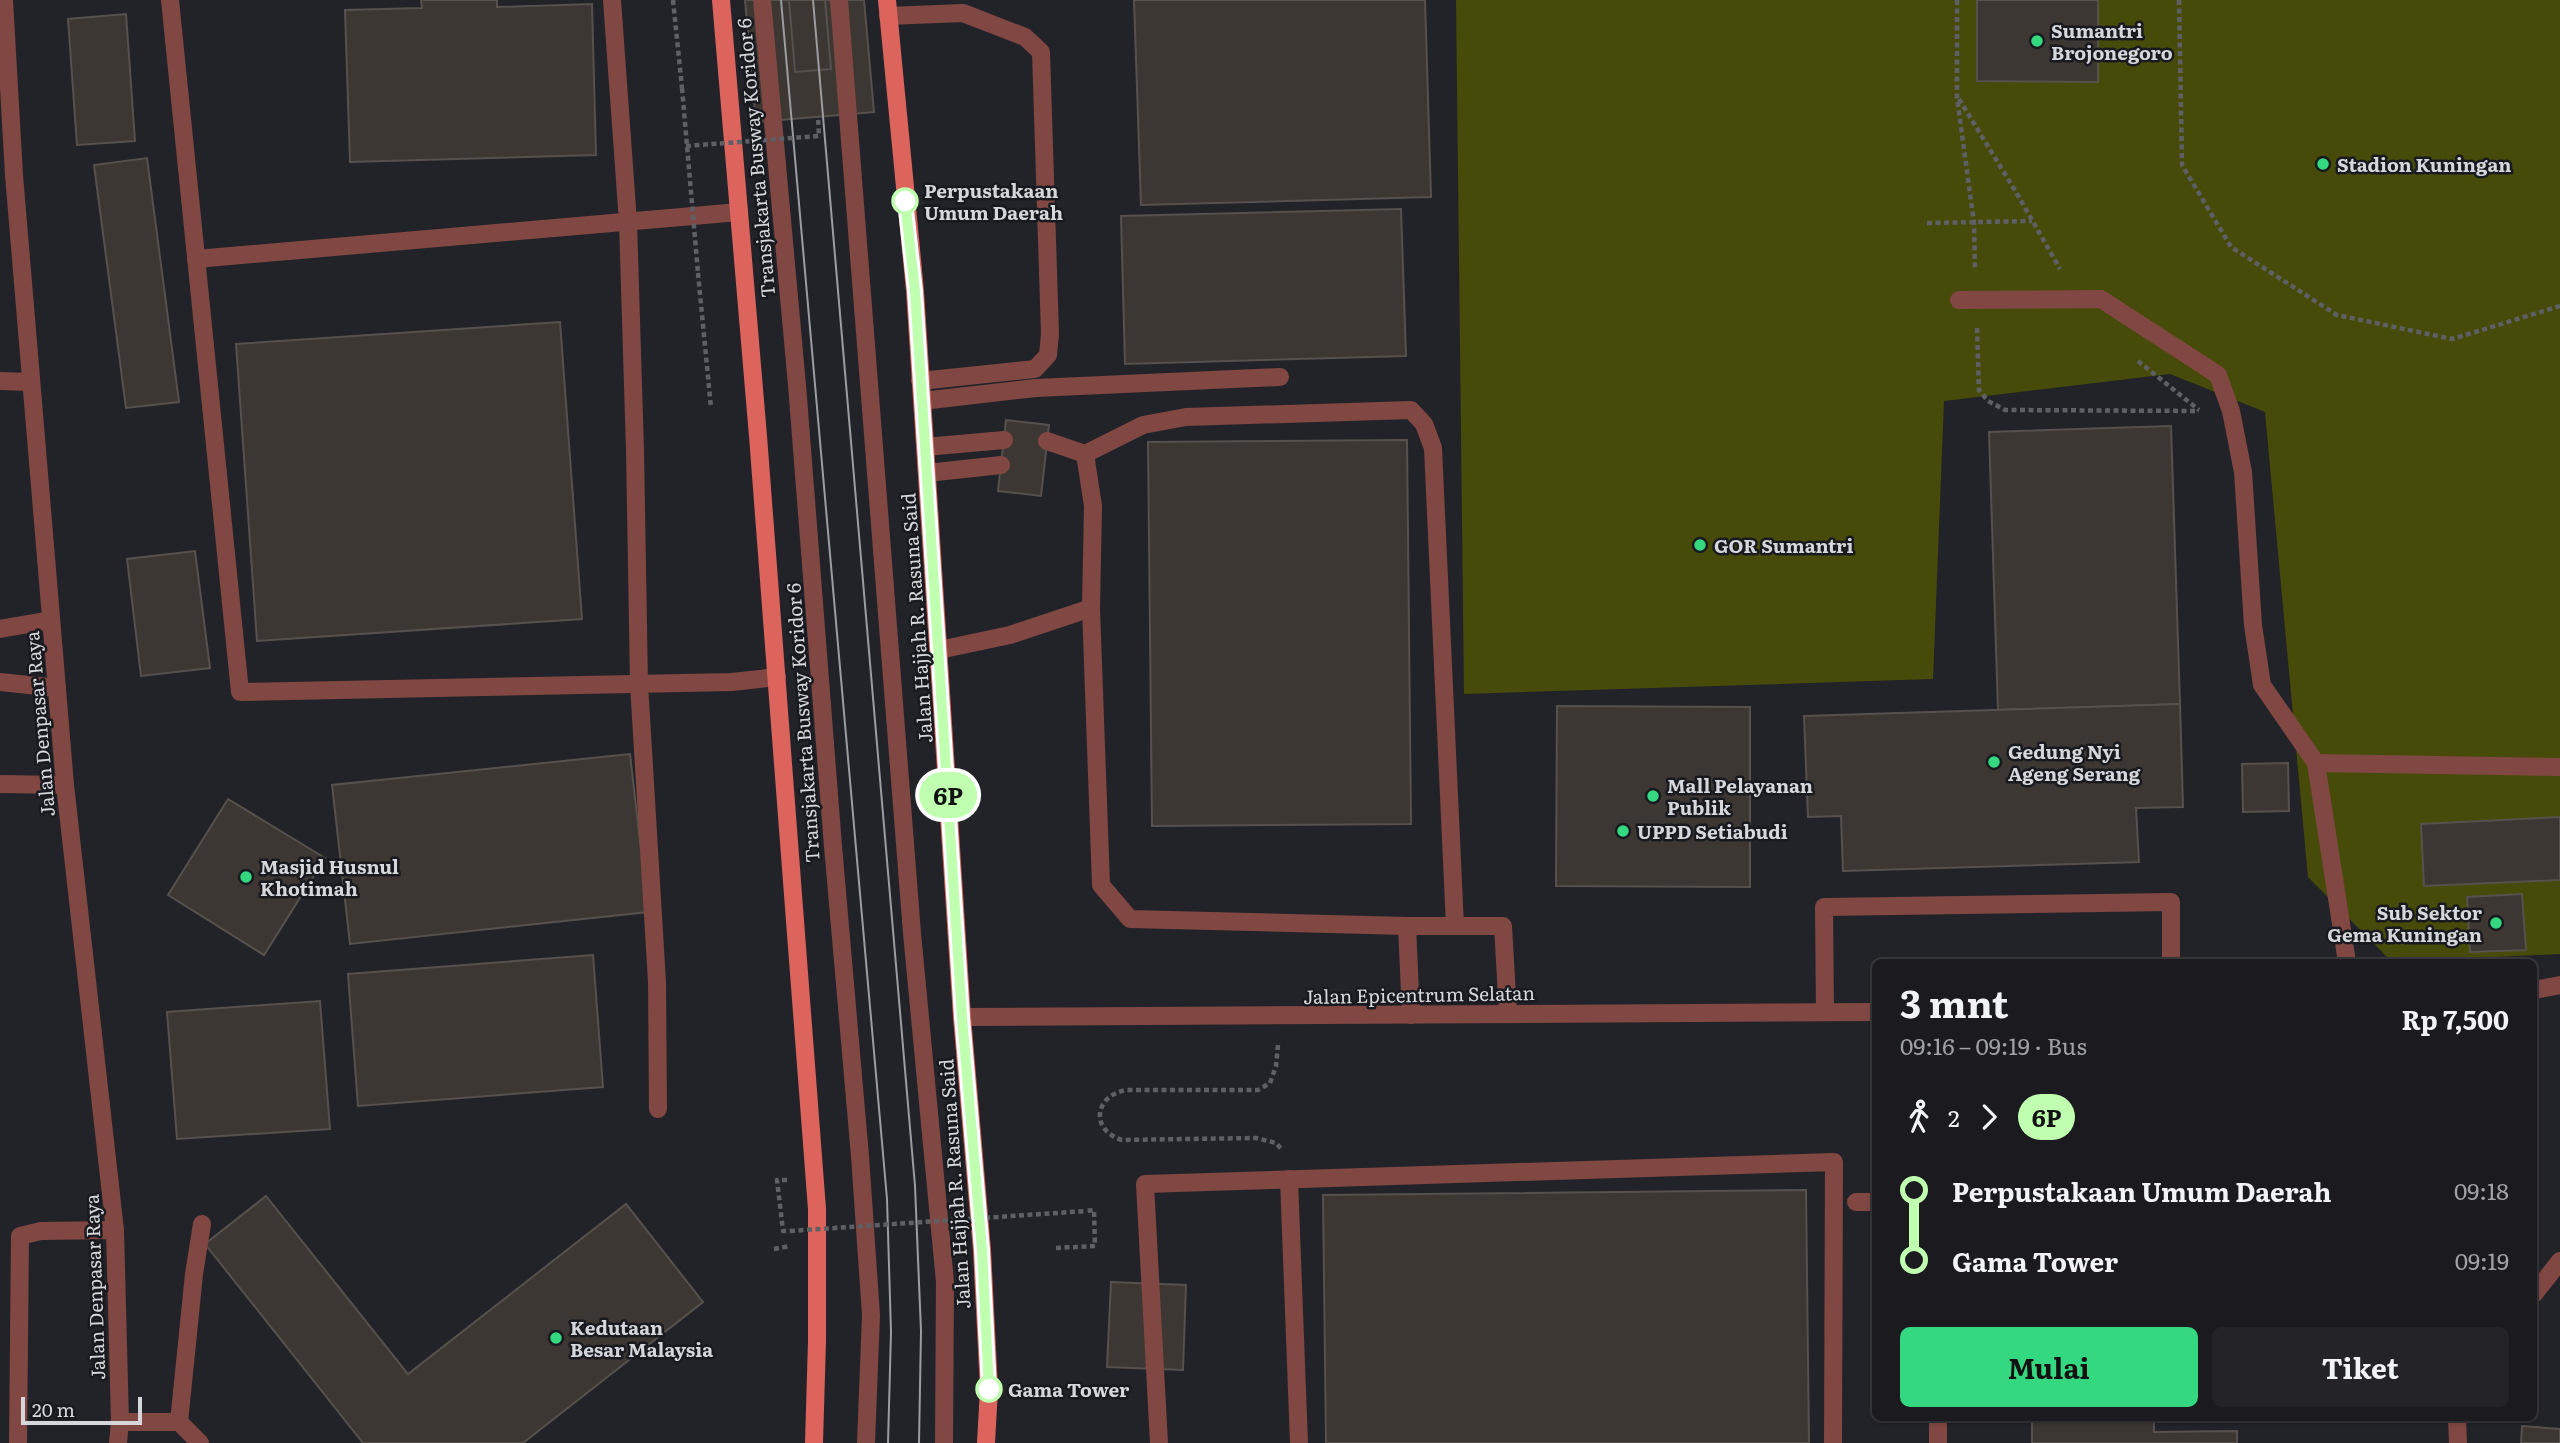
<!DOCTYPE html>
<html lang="id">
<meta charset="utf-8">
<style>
body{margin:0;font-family:Literata,serif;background:#232328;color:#f1f3f6;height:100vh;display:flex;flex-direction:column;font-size:26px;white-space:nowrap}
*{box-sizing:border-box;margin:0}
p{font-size:23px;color:#9fa1a4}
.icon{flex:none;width:38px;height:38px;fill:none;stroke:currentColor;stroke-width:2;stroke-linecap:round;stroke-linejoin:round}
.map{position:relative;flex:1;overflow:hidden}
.details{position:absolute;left:1872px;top:959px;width:665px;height:462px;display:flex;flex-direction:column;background:#1a1a1f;border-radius:10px;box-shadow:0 2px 5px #0004,0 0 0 2px #38383d}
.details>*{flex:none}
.badge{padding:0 14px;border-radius:23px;font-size:24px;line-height:46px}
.scale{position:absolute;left:21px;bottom:18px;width:121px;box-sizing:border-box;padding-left:7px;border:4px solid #d6d7db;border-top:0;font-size:19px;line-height:24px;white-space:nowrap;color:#d6d7db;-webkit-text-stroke:5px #181a1f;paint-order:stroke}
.map>.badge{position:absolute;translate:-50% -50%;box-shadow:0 0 0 4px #fff}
.legs{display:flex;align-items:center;gap:10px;height:77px;padding:0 28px;font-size:23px}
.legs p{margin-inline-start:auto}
.overview{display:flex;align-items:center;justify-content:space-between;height:119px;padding:0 28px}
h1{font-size:38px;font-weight:700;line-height:52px}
.cta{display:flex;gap:14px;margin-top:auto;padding:14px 28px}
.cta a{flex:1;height:80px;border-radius:10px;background:#34d881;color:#111;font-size:28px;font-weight:700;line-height:80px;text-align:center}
.cta a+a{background:#232328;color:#f1f3f6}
ul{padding:0 28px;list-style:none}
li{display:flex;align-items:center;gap:24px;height:70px;font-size:26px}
li i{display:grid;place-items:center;width:10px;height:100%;margin:0 9px;background:currentColor}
li i::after{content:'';width:18px;height:18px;margin:-9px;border:5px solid;border-radius:50%;background:#1a1a1f}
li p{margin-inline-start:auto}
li:first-child i{background:linear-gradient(#0000 50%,currentColor 0)}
li:last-child i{background:linear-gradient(currentColor 50%,#0000 0)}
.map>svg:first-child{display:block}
.green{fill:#474b09}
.building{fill:#3c3732;stroke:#56514c;stroke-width:2}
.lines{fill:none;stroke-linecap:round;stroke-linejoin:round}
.path{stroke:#5f6066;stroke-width:4.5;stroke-dasharray:5 3.5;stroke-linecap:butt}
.service{stroke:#814742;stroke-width:18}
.minor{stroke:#814742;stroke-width:18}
.tertiary{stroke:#814742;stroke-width:18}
.primary{stroke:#dd645d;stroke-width:18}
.tram{stroke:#9c9da2;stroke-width:2}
.path-bridge{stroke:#5f6066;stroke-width:4.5;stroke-dasharray:5 3.5;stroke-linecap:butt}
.line-1-casing{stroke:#fff;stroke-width:16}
.line-1{stroke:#c0ffb0;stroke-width:10}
.poi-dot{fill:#34d881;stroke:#181a1f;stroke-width:2.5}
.stop-1-dot{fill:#fff;stroke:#c0ffb0;stroke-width:3.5}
.labels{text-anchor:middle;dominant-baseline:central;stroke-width:5;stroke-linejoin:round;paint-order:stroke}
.poi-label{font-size:19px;font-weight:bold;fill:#d6d7db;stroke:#181a1f;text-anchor:start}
.street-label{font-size:19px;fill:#d6d7db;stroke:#181a1f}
.stop-label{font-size:19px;font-weight:bold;fill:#d6d7db;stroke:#181a1f;text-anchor:start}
</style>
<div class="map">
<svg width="2560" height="1443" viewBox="0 0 2560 1443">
<rect width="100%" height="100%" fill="#222329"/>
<path class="green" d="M1456 0H2560V954L2392 962 2308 877 2265 412 2170 374 1944 401 1933 679 1464 694Z"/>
<g class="building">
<path d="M421 0H497V7L592 4 596 155 350 162 345 10 422 8Z"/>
<path d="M745 0H864L874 112 756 122Z"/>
<path d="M789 0H825L831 69 795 72Z"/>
<path d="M1134 0H1425L1431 197 1141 205Z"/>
<path d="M1977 0H2098V82L1977 81Z"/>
<path d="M126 14 135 141 77 145 68 19Z"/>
<path d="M147 158 179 402 126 408 94 165Z"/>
<path d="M1401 209 1406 356 1125 364 1121 216Z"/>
<path d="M560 322 582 619 257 641 236 344Z"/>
<path d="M1006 420 1049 425 1041 496 998 491Z"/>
<path d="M2171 426 2180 704 1998 710 1989 432Z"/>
<path d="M1407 440 1411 824 1152 826 1148 442Z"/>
<path d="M195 551 210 668 141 676 127 559Z"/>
<path d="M2180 704 2183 807 2136 808 2139 862 1843 871 1841 816 1808 817 1804 716Z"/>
<path d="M1557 706 1750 707V887L1556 886Z"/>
<path d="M630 754 648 912 350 944 332 785Z"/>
<path d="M2288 763 2289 811 2243 812 2242 764Z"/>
<path d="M228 799 325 858 264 955 168 895Z"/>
<path d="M2560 817V880L2424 886 2421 824Z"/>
<path d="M2522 894 2526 950 2470 952 2467 897Z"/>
<path d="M593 955 603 1087 358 1106 348 974Z"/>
<path d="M320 1001 330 1129 177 1139 167 1012Z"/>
<path d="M1806 1190 1809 1443H1326L1323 1195Z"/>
<path d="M266 1196 408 1374 626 1204 703 1302 523 1443H363L205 1244Z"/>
<path d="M1111 1282 1186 1285 1183 1370 1107 1367Z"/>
<path d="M2032 1418H2154V1432L2237 1431V1443H2032Z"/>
<path d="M2522 1426 2560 1429V1443H2521Z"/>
</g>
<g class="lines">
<g class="path">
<path d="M673 0 682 88"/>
<path d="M1957 0V97L1974 223 1975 271"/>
<path d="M2179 0 2182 165 2231 247 2337 315 2452 339 2560 306"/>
<path d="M1959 99 2016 192 2060 269"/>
<path d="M1927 223 2032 221"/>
<path d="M698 273 711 408"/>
<path d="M1977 328 1979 390 1988 401 2005 410 2199 411"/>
<path d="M2138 361 2199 410"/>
<path d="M1278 1045 1276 1066 1270 1083 1258 1090H1126C1094 1096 1090 1130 1122 1140L1256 1138 1276 1143 1283 1151"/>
<path d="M787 1180H777L783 1231H790"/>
<path d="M1056 1248 1095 1246 1094 1210 1086 1211"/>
<path d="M774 1249 790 1246"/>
</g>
<g class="service">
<path d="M170 0 240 692 732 682 777 677"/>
<path d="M612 0 628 222 635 450 639 684 657 982 658 1109"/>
<path d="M762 0 797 385 833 846 860 1156 871 1315 866 1443"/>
<path d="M839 0 912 933 945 1282 944 1443"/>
<path d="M888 16 963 13 1025 37 1041 52 1050 334 1048 355 1035 369 920 381"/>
<path d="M196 259 739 212"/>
<path d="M1959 300 2101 299 2218 375 2231 411 2243 472 2253 625 2262 685 2316 763 2347 962"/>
<path d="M0 381 31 382"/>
<path d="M922 401 1036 388 1280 377"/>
<path d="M1047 441 1085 454 1143 425 1186 417 1411 410 1424 424 1433 448 1455 926"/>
<path d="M925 447 1004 440"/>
<path d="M1085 454 1093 506 1091 608 1101 885 1130 919 1407 926H1503L1508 1014"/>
<path d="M927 473 1001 465"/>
<path d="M0 629 51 620"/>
<path d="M939 650 1010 635 1091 608"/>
<path d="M0 682 57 688"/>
<path d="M2316 763 2560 767"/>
<path d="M0 784 65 785"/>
<path d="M1407 926 1411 1015"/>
<path d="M1825 1012 1824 907 2171 902V962"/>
<path d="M1289 1179 1299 1443"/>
<path d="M1856 1202H1876"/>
<path d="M120 1422H179L194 1274 202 1224"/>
<path d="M179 1422 200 1443"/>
<path d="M18 1443 20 1236 41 1231 115 1230"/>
<path d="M1159 1443 1145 1184 1834 1162 1833 1443"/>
</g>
<g class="minor">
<path d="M2534 1294 2560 1261"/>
<path d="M1938 1418V1443"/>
<path d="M2457 1418 2458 1443"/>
</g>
<g class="tertiary">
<path d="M4 0 14 175 65 785 115 1230 120 1422 118 1443"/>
<path d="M2534 990 2560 985"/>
<path d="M962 1017 1876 1012"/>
</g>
<g class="primary">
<path d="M721 0 758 436 817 1209V1341L814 1443"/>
<path d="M887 0 915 291 962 1017 982 1250 989 1389 986 1443"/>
</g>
<g class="tram">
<path d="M781 0 887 1199 891 1332 888 1443"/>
<path d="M813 0 915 1186 921 1331 919 1443"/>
</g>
<g class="path-bridge">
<path d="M682 88 698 273"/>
<path d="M686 146 819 136 818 117"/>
<path d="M790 1231 1086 1211"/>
</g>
</g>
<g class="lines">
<defs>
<path id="line-1" d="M905 201 915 291 962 1017 982 1250 989 1389"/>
</defs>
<use href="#line-1" class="line-1-casing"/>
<use href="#line-1" class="line-1"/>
</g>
<g class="poi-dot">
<circle cx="2037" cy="41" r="7"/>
<circle cx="2323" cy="164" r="7"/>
<circle cx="1700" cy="545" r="7"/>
<circle cx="1994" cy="762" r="7"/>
<circle cx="1653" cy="796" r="7"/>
<circle cx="1623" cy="831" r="7"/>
<circle cx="246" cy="877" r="7"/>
<circle cx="2496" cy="923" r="7"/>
<circle cx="556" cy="1338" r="7"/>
</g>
<g class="stop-1-dot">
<circle cx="905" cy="201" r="12"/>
<circle cx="989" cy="1389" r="12"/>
</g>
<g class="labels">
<g class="poi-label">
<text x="2051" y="30">Sumantri<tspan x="2051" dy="22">Brojonegoro</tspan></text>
<text x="2337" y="164">Stadion Kuningan</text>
<text x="1714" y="545">GOR Sumantri</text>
<text x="2008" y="751">Gedung Nyi<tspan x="2008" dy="22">Ageng Serang</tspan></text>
<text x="1667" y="785">Mall Pelayanan<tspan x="1667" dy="22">Publik</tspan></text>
<text x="1637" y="831">UPPD Setiabudi</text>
<text x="260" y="866">Masjid Husnul<tspan x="260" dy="22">Khotimah</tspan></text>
<text x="2482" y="912" text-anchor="end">Sub Sektor<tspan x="2482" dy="22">Gema Kuningan</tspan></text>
<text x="570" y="1327">Kedutaan<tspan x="570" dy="22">Besar Malaysia</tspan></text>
</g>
<g class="street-label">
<text transform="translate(755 158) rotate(-95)">Transjakarta Busway Koridor 6</text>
<text transform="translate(916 618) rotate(-94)">Jalan Hajjah R. Rasuna Said</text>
<text transform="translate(802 723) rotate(-94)">Transjakarta Busway Koridor 6</text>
<text transform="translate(39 724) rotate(-95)">Jalan Denpasar Raya</text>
<text transform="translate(1419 994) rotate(-1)">Jalan Epicentrum Selatan</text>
<text transform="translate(954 1184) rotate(-94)">Jalan Hajjah R. Rasuna Said</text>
<text transform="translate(94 1287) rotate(-92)">Jalan Denpasar Raya</text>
</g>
<g class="stop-label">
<text x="924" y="190">Perpustakaan<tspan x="924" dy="22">Umum Daerah</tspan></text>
<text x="1008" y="1389">Gama Tower</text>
</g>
</g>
</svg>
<div class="scale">20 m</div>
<b class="badge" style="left:948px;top:795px;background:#c0ffb0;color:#111">6P</b>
<section class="details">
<div class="overview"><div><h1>3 mnt</h1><p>09:16 – 09:19 · Bus</p></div><b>Rp 7,500</b></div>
<div class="legs"><svg class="icon" aria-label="walk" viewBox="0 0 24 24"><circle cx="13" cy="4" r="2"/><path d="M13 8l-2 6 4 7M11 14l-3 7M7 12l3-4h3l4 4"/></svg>2<svg class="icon" aria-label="forward" viewBox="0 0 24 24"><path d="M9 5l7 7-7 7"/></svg><b class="badge" style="background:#c0ffb0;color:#111">6P</b></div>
<ul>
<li><i style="color:#c0ffb0"></i><b>Perpustakaan Umum Daerah</b><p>09:18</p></li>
<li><i style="color:#c0ffb0"></i><b>Gama Tower</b><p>09:19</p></li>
</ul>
<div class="cta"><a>Mulai</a><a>Tiket</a></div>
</section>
</div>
